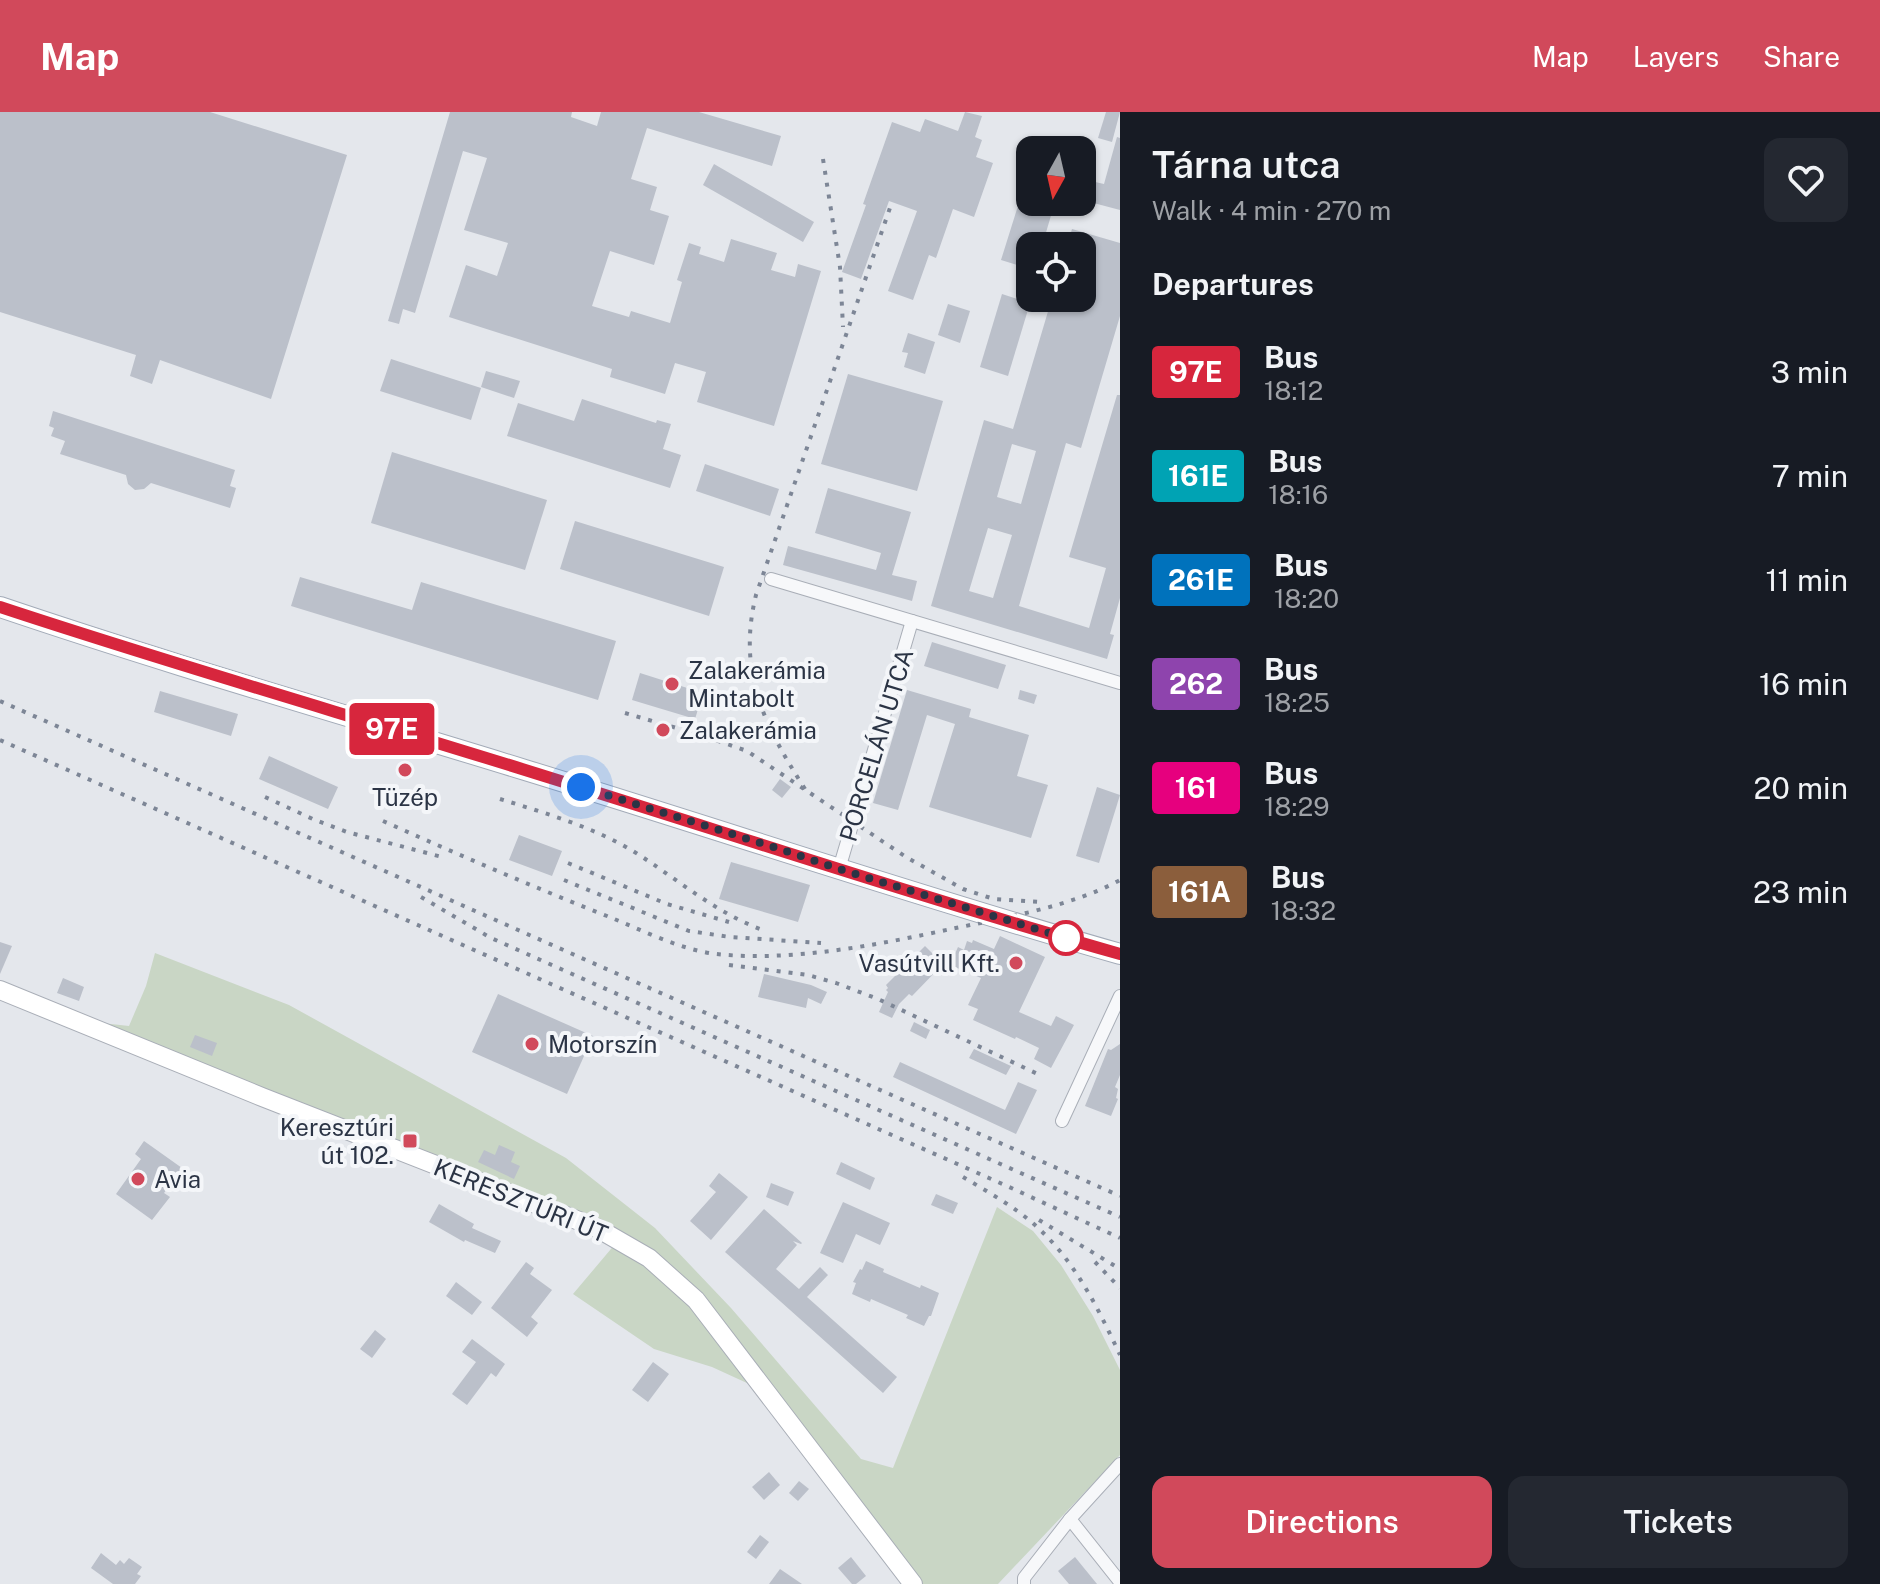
<!DOCTYPE html>
<meta charset="utf-8">
<style>
body{margin:0;font-family:"Public Sans",sans-serif;background:#242831;color:#f1f3f6;height:100vh;display:flex;flex-direction:column;font-size:30px;white-space:nowrap}
*{box-sizing:border-box;margin:0}
p{font-size:26px;color:#9ea1a6}
.icon{flex:none;width:44px;height:44px;fill:none;stroke:currentColor;stroke-width:2;stroke-linecap:round;stroke-linejoin:round}
.map{position:relative;flex:1;overflow:hidden}
.panel{display:flex;flex-direction:column;background:#171b24;width:760px}
.panel>*{flex:none}
.badge{padding:0 16px;border-radius:6px;font-size:28px;line-height:52px}
.needle{width:52px;rotate:188deg}
.fabs{position:absolute;left:1016px;top:24px;display:grid;gap:16px}
.fabs a{display:grid;place-items:center;width:80px;height:80px;border-radius:16px;background:#171b24;box-shadow:0 2px 6px #0004;font-size:40px}
.you{position:absolute;width:40px;height:40px;margin:-20px;border:6px solid #fff;border-radius:50%;background:#1a73e8;box-shadow:0 0 0 12px #1a73e833}
.map>.badge{position:absolute;translate:-50% -50%;box-shadow:0 0 0 4px #fff}
h2{padding:0 32px;font-size:30px;line-height:72px}
.round{display:grid;place-items:center;flex:none;width:84px;height:84px;border-radius:16px;background:#242831}
.summary{display:flex;align-items:center;justify-content:space-between;height:136px;padding:0 32px}
h1{font-size:38px;font-weight:600;line-height:60px}
.primary-button{display:flex;gap:16px;margin-top:auto;padding:16px 32px}
.primary-button a{flex:1;height:92px;border-radius:16px;background:#d1495b;color:#fff;font-size:32px;font-weight:600;line-height:92px;text-align:center}
.primary-button a+a{background:#242831;color:#f1f3f6}
ul{padding:0;list-style:none}
li{display:flex;align-items:center;gap:24px;height:104px;padding:0 32px}
li div{flex:1}
li b{display:block;font-size:30px}
li em{font-style:normal}
li .badge{min-width:88px;font-weight:700;text-align:center}
header{display:flex;align-items:center;gap:48px;box-sizing:border-box;height:112px;padding:0 40px;background:#d1495b;color:#fff}
header strong{font-size:38px}
nav{display:flex;gap:44px;margin-inline-start:auto;font-size:28px}
main{display:flex;flex:1;min-height:0}
.map>svg:first-child{display:block}
.green{fill:#c9d6c5}
.building{fill:#bbc0ca;fill-rule:evenodd}
.lines{fill:none;stroke-linecap:round;stroke-linejoin:round}
.minor-casing{stroke:#a9aeb7;stroke-width:14}
.secondary-casing{stroke:#a9aeb7;stroke-width:20}
.primary-casing{stroke:#a3abb8;stroke-width:22}
.minor{stroke:#f7f8fa;stroke-width:12}
.secondary{stroke:#fff;stroke-width:18}
.primary{stroke:#fff;stroke-width:20}
.rail{stroke:#7d8696;stroke-width:4;stroke-dasharray:4 8;stroke-linecap:butt}
.line-casing{stroke:#fff;stroke-width:18}
.line{stroke:#d7263d;stroke-width:12}
.walk{stroke:#2b3445;stroke-width:8;stroke-dasharray:0 14.4}
.poi-dot{fill:#d1495b;stroke:#f4f6f9;stroke-width:3}
.stop-dot{fill:#fff;stroke:#d7263d;stroke-width:4}
.labels{text-anchor:middle;dominant-baseline:central;stroke-width:8;stroke-linejoin:round;paint-order:stroke}
.poi-label{font-size:24px;fill:#2b3445;stroke:#f4f6f9;text-anchor:start}
.street-label{font-size:24px;fill:#2b3445;stroke:#f4f6f9}
</style>
<header>
<strong>Map</strong>
<nav><a>Map</a><a>Layers</a><a>Share</a></nav>
</header>
<main>
<div class="map">
<svg width="1120" height="1472" viewBox="0 0 1120 1472">
<rect width="100%" height="100%" fill="#e4e7ec"/>
<path class="green" d="M155 841 289 893 566 1046 655 1116 731 1196 861 1347 893 1356 997 1095 1033 1119 1061 1153 1093 1204 1120 1258V1343L998 1472H909L760 1277 712 1255 654 1237 573 1182 616 1131 93 910 129 914 146 874Z"/>
<g class="building">
<path d="M0 0H210L347 43 271 287 160 248 152 272 130 264 136 243 0 200Z"/>
<path d="M450 0H572L571 5 597 14 601 0H699L781 24 772 54 647 16 631 67 657 75 650 98 669 104 654 153 610 139 592 194 629 205 631 199 670 211 682 170 677 168 689 131 701 135 699 142 724 150 731 127 777 141 771 158 795 165 798 152 821 159 774 314 697 290 706 260 675 251 665 282 610 265 612 257 449 205 466 153 497 164 508 131 464 118 487 46 463 39 415 201 403 197 399 212 388 209Z"/>
<path d="M965 0 982 4 975 25 982 28 976 45 993 51 974 105 953 97 936 146 929 143 913 188 888 179 917 99 889 89 861 167 842 160 866 93 863 92 892 10 920 20 925 7 958 19Z"/>
<path d="M1106 0H1120L1112 30 1098 26Z"/>
<path d="M1117 25 1120 26V98L1086 89 1091 69 1104 72Z"/>
<path d="M714 52 814 110 803 130 703 73Z"/>
<path d="M1028 62H1030V90H1055L1042 134H1030V157L1001 148Z"/>
<path d="M1072 117 1120 131V204L1081 336 1066 331 1019 494 1089 516 1106 456 1069 445 1117 283H1120V486L1110 522 1114 523 1107 547 931 494 984 308 1013 317 1052 186H1082V134H1067ZM1012 332 1036 339 1021 392 997 385ZM988 416 1012 423 993 486 969 479Z"/>
<path d="M1002 182 1030 191 1008 264 980 255Z"/>
<path d="M948 192 970 199 960 231 938 223Z"/>
<path d="M908 221 935 230 925 262 904 255 908 241 902 240Z"/>
<path d="M391 247 481 276 471 308 380 279Z"/>
<path d="M486 259 520 269 514 286 481 275Z"/>
<path d="M848 262 943 289 917 379 821 352Z"/>
<path d="M582 287 656 311 657 308 671 312 663 337 681 343 670 376 507 324 518 291 574 309Z"/>
<path d="M53 299 235 358 230 374 236 376 230 396 151 371 144 377 135 378 128 372 126 363 60 342 65 329 51 324 54 316 49 314Z"/>
<path d="M392 340 547 388 525 458 371 411Z"/>
<path d="M705 352 779 377 770 404 696 379Z"/>
<path d="M828 376 911 400 892 463 917 469 912 489 783 453 788 434 876 458 881 441 815 421Z"/>
<path d="M575 409 724 455 709 504 560 457Z"/>
<path d="M300 465 412 498 421 470 616 529 598 588 291 494Z"/>
<path d="M932 530 1006 553 998 577 924 554Z"/>
<path d="M640 561 703 581 695 607 632 588Z"/>
<path d="M907 578 971 597 969 605 1029 623 1017 664 1048 673 1031 726 929 695 955 612 927 603 898 698 873 691Z"/>
<path d="M1020 578 1037 583 1034 592 1018 587Z"/>
<path d="M160 579 238 602 231 624 154 600Z"/>
<path d="M269 644 338 675 328 697 259 667Z"/>
<path d="M780 667 791 675 782 686 772 678Z"/>
<path d="M1097 675 1120 683 1099 751 1076 744Z"/>
<path d="M519 723 562 739 552 764 509 748Z"/>
<path d="M731 750 810 773 798 810 719 787Z"/>
<path d="M1000 824 1045 845 1019 900 1051 914 1056 904 1074 913 1051 956 1034 947 1039 936 1016 925 1015 927 973 908 978 897 968 893 981 866 950 853 958 835 964 838 967 829 972 831 973 828 994 837Z"/>
<path d="M0 830 12 834 0 862Z"/>
<path d="M925 834 943 852 912 884 909 882 899 892 892 906 879 900 888 880 886 878 888 876 886 873Z"/>
<path d="M764 862 811 873 827 880 821 892 808 886 806 896 758 885Z"/>
<path d="M63 866 84 875 79 889 57 881Z"/>
<path d="M498 882 593 924 567 982 472 940Z"/>
<path d="M914 910 930 918 926 927 910 919Z"/>
<path d="M195 923 217 931 212 944 190 935Z"/>
<path d="M1120 932V963L1115 975 1118 977 1116 986 1118 987 1111 1004 1085 994 1108 937 1111 938Z"/>
<path d="M974 937 1011 954 1006 963 969 946Z"/>
<path d="M900 950 1005 998 1018 970 1037 978 1016 1022 893 965Z"/>
<path d="M144 1029 182 1056 164 1081 170 1085 152 1108 116 1082 141 1047 135 1042Z"/>
<path d="M499 1033 515 1040 511 1050 520 1054 514 1067 478 1050 484 1038 495 1043Z"/>
<path d="M841 1050 875 1066 870 1078 836 1062Z"/>
<path d="M719 1061 748 1085 711 1128 690 1109 716 1080 709 1074Z"/>
<path d="M771 1071 794 1080 788 1094 766 1085Z"/>
<path d="M936 1082 958 1091 953 1102 931 1093Z"/>
<path d="M843 1090 890 1111 880 1133 856 1122 843 1151 820 1141Z"/>
<path d="M439 1092 474 1112 472 1116 501 1129 495 1141 465 1128 464 1130 429 1110Z"/>
<path d="M764 1097 802 1131 801 1132 793 1129 797 1133 776 1157 799 1177 820 1155 828 1163 807 1185 897 1265 883 1281 725 1140Z"/>
<path d="M866 1149 884 1157 883 1160 920 1176 921 1173 939 1181 931 1204H929L924 1214 906 1206 908 1203 871 1187 870 1190 852 1182 856 1171 853 1170 860 1157 862 1158Z"/>
<path d="M526 1150 534 1156 530 1162 552 1178 531 1205 538 1211 527 1225 491 1196Z"/>
<path d="M456 1170 482 1190 472 1203 446 1184Z"/>
<path d="M375 1218 386 1227 372 1246 360 1237Z"/>
<path d="M472 1227 505 1252 496 1265 491 1261 467 1293 452 1282 476 1250 462 1240Z"/>
<path d="M653 1250 669 1262 648 1290 632 1278Z"/>
<path d="M769 1360 780 1373 764 1388 752 1375Z"/>
<path d="M799 1369 809 1377 798 1389 789 1381Z"/>
<path d="M760 1423 769 1430 756 1447 747 1440Z"/>
<path d="M101 1441 116 1453 120 1448 124 1452 129 1446 142 1455 137 1462 141 1464 135 1472H113L91 1456Z"/>
<path d="M851 1445 866 1464 856 1472H852L838 1456Z"/>
<path d="M1075 1445 1097 1472H1069L1058 1459Z"/>
<path d="M780 1457 802 1472H769Z"/>
</g>
<g class="lines">
<defs>
<g id="minor">
<path d="M771 467 1120 571"/>
<path d="M839 757 912 509"/>
<path d="M1062 1009 1120 884"/>
<path d="M1070 1407 1120 1470"/>
<path d="M1024 1472V1466L1070 1407 1120 1352"/>
</g>
<path id="secondary" d="M0 878 262 985 597 1116 649 1146 696 1188 913 1472"/>
<path id="primary" d="M0 495C174 554 350 604 525 658 724 719 920 785 1120 842"/>
</defs>
<use href="#minor" class="minor-casing"/>
<use href="#secondary" class="secondary-casing"/>
<use href="#primary" class="primary-casing"/>
<use href="#minor" class="minor"/>
<use href="#secondary" class="secondary"/>
<use href="#primary" class="primary"/>
<g class="rail">
<path d="M823 47 840 155 843 215"/>
<path d="M0 589 1120 1084"/>
<path d="M625 601 704 624 747 639 906 745 963 777 994 787 1039 790"/>
<path d="M0 628 1007 1074 1120 1126"/>
<path d="M805 677C764 613 737 560 756 483L891 93"/>
<path d="M265 685 315 708 347 720 446 746"/>
<path d="M500 687C545 701 593 715 633 739 676 766 713 799 760 817"/>
<path d="M383 709C457 742 531 774 607 804 642 818 678 837 716 842 791 850 877 833 951 817 1004 806 1073 794 1120 768"/>
<path d="M568 751 667 792 729 810"/>
<path d="M564 768 689 819 730 825 821 831"/>
<path d="M421 785 491 826 1120 1105"/>
<path d="M729 853 808 863 836 871 878 887 1042 964"/>
<path d="M963 1065C988 1080 1015 1095 1036 1114 1075 1149 1098 1196 1120 1243"/>
<path d="M1039 1108 1120 1157"/>
<path d="M1095 1150 1120 1176"/>
</g>
</g>
<g class="lines">
<defs>
<path id="line" d="M0 495C184 556 370 609 554 667 743 726 930 788 1120 842"/>
</defs>
<use href="#line" class="line-casing"/>
<use href="#line" class="line"/>
<path class="walk" d="M581 675 780 737 839 757 1066 826"/>
</g>
<g class="poi-dot">
<circle cx="672" cy="572" r="8"/>
<circle cx="663" cy="618" r="8"/>
<circle cx="405" cy="658" r="8"/>
<circle cx="1016" cy="851" r="8"/>
<circle cx="532" cy="932" r="8"/>
<rect x="402" y="1021" width="16" height="16" rx="4"/>
<circle cx="138" cy="1067" r="8"/>
</g>
<circle class="stop-dot" cx="1066" cy="826" r="16"/>
<g class="labels">
<g class="poi-label">
<text x="688" y="558">Zalakerámia<tspan x="688" dy="28">Mintabolt</tspan></text>
<text x="679" y="618">Zalakerámia</text>
<text x="405" y="685" text-anchor="middle">Tüzép</text>
<text x="1000" y="851" text-anchor="end">Vasútvill Kft.</text>
<text x="548" y="932">Motorszín</text>
<text x="394" y="1015" text-anchor="end">Keresztúri<tspan x="394" dy="28">út 102.</tspan></text>
<text x="154" y="1067">Avia</text>
</g>
<g class="street-label">
<text transform="translate(876 633) rotate(-73)">PORCELÁN UTCA</text>
<text transform="translate(521 1088) rotate(22)">KERESZTÚRI ÚT</text>
</g>
</g>
</svg>
<div class="fabs">
<a><svg class="needle" viewBox="-14 -14 28 28"><path d="M0-13l5 13h-10z" fill="#e53935"/><path d="M0 13l5-13h-10z" fill="#9ea1a6"/></svg></a>
<a><svg class="icon" aria-label="locate" viewBox="0 0 24 24"><circle cx="12" cy="12" r="6"/><path d="M12 2v4M12 18v4M2 12h4M18 12h4"/></svg></a>
</div>
<div class="you" style="left:581px;top:675px"></div>
<b class="badge" style="left:392px;top:617px;background:#d7263d;color:#fff">97E</b>
</div>
<section class="panel">
<div class="summary"><div><h1>Tárna utca</h1><p>Walk · 4 min · 270 m</p></div><a class="round"><svg class="icon" aria-label="heart" viewBox="0 0 24 24"><path d="M12 20l-8-8c-3-5 5-10 8-4 3-6 11-1 8 4z"/></svg></a></div>
<h2>Departures</h2>
<ul>
<li><span class="badge" style="background:#d7263d;color:#fff">97E</span><div><b>Bus</b><p>18:12</p></div><em>3 min</em></li>
<li><span class="badge" style="background:#00a3b4;color:#fff">161E</span><div><b>Bus</b><p>18:16</p></div><em>7 min</em></li>
<li><span class="badge" style="background:#0072bc;color:#fff">261E</span><div><b>Bus</b><p>18:20</p></div><em>11 min</em></li>
<li><span class="badge" style="background:#8e44ad;color:#fff">262</span><div><b>Bus</b><p>18:25</p></div><em>16 min</em></li>
<li><span class="badge" style="background:#e6007e;color:#fff">161</span><div><b>Bus</b><p>18:29</p></div><em>20 min</em></li>
<li><span class="badge" style="background:#8b5e3c;color:#fff">161A</span><div><b>Bus</b><p>18:32</p></div><em>23 min</em></li>
</ul>
<div class="primary-button"><a>Directions</a><a>Tickets</a></div>
</section>
</main>
